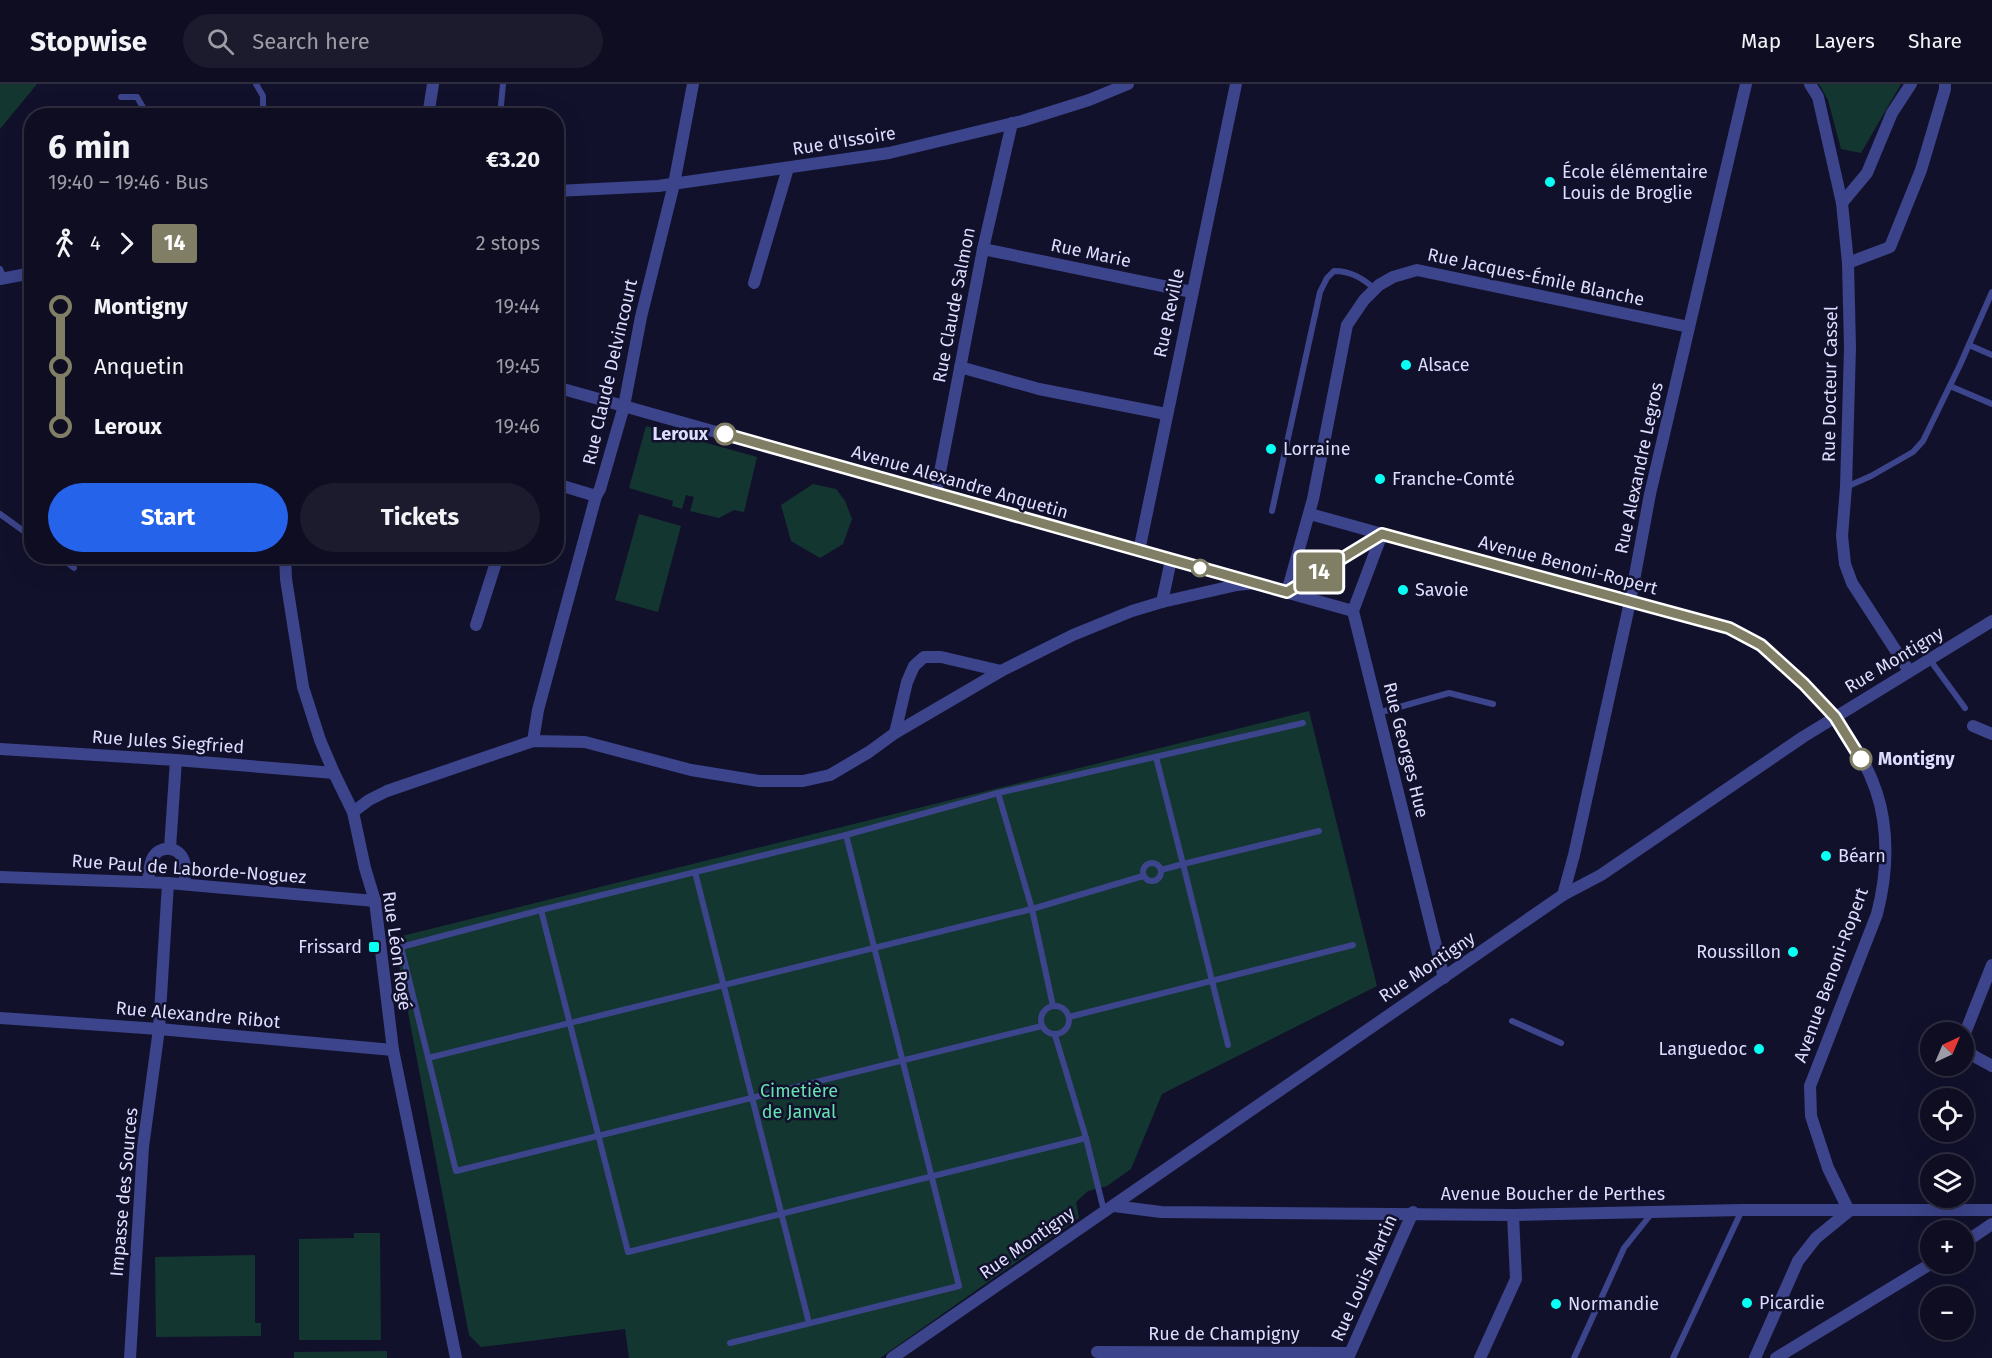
<!DOCTYPE html>
<meta charset="utf-8">
<style>
body{margin:0;font-family:"Fira Sans",sans-serif;background:#1c1b2e;color:#f1f3f6;height:100vh;display:flex;flex-direction:column;font-size:22px;white-space:nowrap}
*{box-sizing:border-box;margin:0}
p{font-size:20px;color:#9b9ca5}
.icon{flex:none;width:33px;height:33px;fill:none;stroke:currentColor;stroke-width:2;stroke-linecap:round;stroke-linejoin:round}
.map{position:relative;flex:1;overflow:hidden}
.drawer{position:absolute;left:24px;top:24px;width:540px;height:456px;display:flex;flex-direction:column;background:#0e0d21;border-radius:24px;box-shadow:0 6px 24px #0002,0 0 0 2px #2e2d3f}
.drawer>*{flex:none}
.badge{padding:0 12px;border-radius:4px;font-size:21px;line-height:39px}
.needle{width:39px;rotate:44deg}
.fabs{position:absolute;left:1920px;top:938px;display:grid;gap:12px}
.fabs a{display:grid;place-items:center;width:54px;height:54px;border-radius:50%;background:#0e0d21;box-shadow:0 6px 24px #0002,0 0 0 2px #2e2d3f;font-size:30px}
.map>.badge{position:absolute;translate:-50% -50%;box-shadow:0 0 0 3px #fff}
.legs{display:flex;align-items:center;gap:9px;height:66px;padding:0 24px;font-size:20px}
.legs p{margin-inline-start:auto}
.overview{display:flex;align-items:center;justify-content:space-between;height:102px;padding:0 24px}
h1{font-size:33px;font-weight:700;line-height:45px}
.button{display:flex;gap:12px;margin-top:auto;padding:12px 24px}
.button a{flex:1;height:69px;border-radius:36px;background:#2563eb;color:#fff;font-size:24px;font-weight:700;line-height:69px;text-align:center}
.button a+a{background:#1c1b2e;color:#f1f3f6}
ul{padding:0 24px;list-style:none}
li{display:flex;align-items:center;gap:21px;height:60px;font-size:22px}
li i{display:grid;place-items:center;width:9px;height:100%;margin:0 8px;background:currentColor}
li i::after{content:'';width:15px;height:15px;margin:-8px;border:4px solid;border-radius:50%;background:#0e0d21}
li p{margin-inline-start:auto}
li:first-child i{background:linear-gradient(#0000 50%,currentColor 0)}
li:last-child i{background:linear-gradient(currentColor 50%,#0000 0)}
header{display:flex;align-items:center;gap:36px;box-sizing:border-box;height:84px;padding:0 30px;background:#0e0d21;border-bottom:2px solid #2e2d3f}
header strong{font-size:28px}
nav{display:flex;gap:33px;margin-inline-start:auto;font-size:21px}
.search{width:420px;height:54px;background:#1c1b2e;display:flex;align-items:center;gap:15px;box-sizing:border-box;padding:0 21px;border-radius:33px;color:#9b9ca5;font-size:22px}
.map>svg:first-child{display:block}
.green{fill:#143630}
.lines{fill:none;stroke-linecap:round;stroke-linejoin:round}
.lane{stroke:#3c448b;stroke-width:6}
.street{stroke:#3c448b;stroke-width:12}
.line-1-casing{stroke:#fff;stroke-width:14}
.line-1{stroke:#807f65;stroke-width:9}
.poi-dot{fill:#08fff4;stroke:#12112c;stroke-width:2}
.stop-1-dot{fill:#fff;stroke:#807f65;stroke-width:3}
.labels{text-anchor:middle;dominant-baseline:central;stroke-width:5;stroke-linejoin:round;paint-order:stroke}
.street-label{font-size:18px;fill:#dcddff;stroke:#12112c}
.poi-label{font-size:18px;fill:#dcddff;stroke:#12112c;text-anchor:start}
.stop-label{font-size:18px;font-weight:bold;fill:#dcddff;stroke:#12112c;text-anchor:end}
.park-label{font-size:18px;fill:#65e2b1;stroke:#12112c}
</style>
<header>
<strong>Stopwise</strong>
<div class="search"><svg class="icon" aria-label="search" viewBox="0 0 24 24"><circle cx="10" cy="10" r="6"/><path d="M15 15l6 6"/></svg>Search here</div>
<nav><a>Map</a><a>Layers</a><a>Share</a></nav>
</header>
<div class="map">
<svg width="1992" height="1274" viewBox="0 0 1992 1274">
<rect width="100%" height="100%" fill="#12112c"/>
<g class="green">
<path d="M0 0H37L0 45Z"/>
<path d="M1819 0H1901L1861 69 1841 65 1828 16Z"/>
<path d="M646 342 757 373 744 428 734 426 719 434 690 427 694 413 686 411 682 425 672 422 673 417 629 404Z"/>
<path d="M813 400 836 405 845 417 852 435 843 460 820 474 791 457 781 421Z"/>
<path d="M639 430 681 442 658 528 615 516Z"/>
<path d="M1309 627 1377 902 1162 1010 1131 1085 1107 1102 1088 1107 1076 1118 1079 1134 880 1274H629L625 1245 481 1263 469 1251 394 854Z"/>
<path d="M354 1149H380L381 1256H299V1155L354 1154Z"/>
<path d="M255 1171V1239H261V1252L156 1253 155 1173Z"/>
<path d="M387 1267V1274H294V1268Z"/>
</g>
<g class="lines">
<g class="lane">
<path d="M256 0 263 12V32"/>
<path d="M121 13H137L148 32"/>
<path d="M500 32 503 0"/>
<path d="M0 185 4 194"/>
<path d="M1969 261 1992 271"/>
<path d="M1950 302 1992 320"/>
<path d="M1846 403 1871 392 1913 368 1923 357 1960 281 1992 208"/>
<path d="M1272 427 1320 208 1327 194 1334 187C1351 187 1362 194 1375 205"/>
<path d="M0 430 32 453"/>
<path d="M59 472 74 484"/>
<path d="M1930 576 1965 624"/>
<path d="M1378 629 1449 609 1493 620"/>
<path d="M1156 673 1183 780 1161 786"/>
<path d="M998 709 1032 825 1053 922"/>
<circle cx="1152" cy="788" r="9"/>
<path d="M695 788 809 1239"/>
<path d="M541 826 401 863 456 1087 1042 942"/>
<circle cx="1055" cy="936" r="14"/>
<path d="M1069 933 1353 861"/>
<path d="M1512 937 1561 959"/>
<path d="M1055 951 1086 1054"/>
<path d="M1228 961 1183 780 1319 747"/>
<path d="M428 974 1032 825 1143 792"/>
<path d="M1104 1127 1086 1054 628 1168 541 826 846 751 998 709 1303 639"/>
<path d="M730 1259 959 1202 846 751"/>
<path d="M1574 1274 1624 1164 1652 1129"/>
<path d="M1673 1274 1742 1126"/>
</g>
<g class="street">
<path d="M1810 0 1818 13 1842 119 1848 179 1850 264 1846 403 1842 452 1845 480 1852 499 1909 587"/>
<path d="M428 32 433 0"/>
<path d="M556 107 658 102 889 69 1022 37 1089 16 1128 0"/>
<path d="M1842 119 1867 89 1892 29 1911 0"/>
<path d="M983 165 1192 208"/>
<path d="M1848 179 1890 163 1921 86 1945 5V0"/>
<path d="M0 195 32 189"/>
<path d="M754 199 788 84"/>
<path d="M960 283 1039 305 1166 330"/>
<path d="M556 303 1353 527"/>
<path d="M556 400 596 412"/>
<path d="M936 409 983 165 1012 39"/>
<path d="M1310 430 1382 450 1353 527 1444 894"/>
<path d="M1139 467 1236 0"/>
<path d="M285 472 286 495 303 603 320 656 334 689 353 728 365 784 375 817 393 966 456 1274"/>
<path d="M1287 508 1382 450 1729 544C1739 549 1751 554 1761 561 1770 567 1777 576 1785 583 1829 621 1874 675 1883 735 1888 767 1885 799 1877 830L1810 1002 1811 1032 1828 1084 1849 1127"/>
<path d="M1287 508 1313 415 1347 241 1364 216 1379 201 1393 193 1417 186 1689 243"/>
<path d="M1162 518 1171 476"/>
<path d="M476 541 498 472"/>
<path d="M1973 642 1992 650"/>
<path d="M895 649 907 598 914 582 924 573H941L1001 587"/>
<path d="M533 657 538 626 596 412 600 405 624 322 641 233 674 100 693 0"/>
<path d="M0 665 176 676 334 689"/>
<path d="M353 728 369 716 387 707 533 657 585 658 691 686 759 697H803L830 691 869 668 895 649 1001 587 1073 551 1132 527 1162 518 1237 501 1255 499"/>
<path d="M170 764 176 676"/>
<path d="M0 793 168 799 375 817"/>
<path d="M148 798C149 791 149 782 152 775 159 760 179 762 184 777 187 784 185 793 184 800"/>
<path d="M1563 811 1574 771 1630 518 1650 410 1746 0"/>
<path d="M1992 881 1965 949C1963 971 1975 972 1992 982"/>
<path d="M0 934 159 945 393 966"/>
<path d="M1114 1122 1161 1128 1513 1131 1742 1126H1992"/>
<path d="M1964 1159 1992 1140"/>
<path d="M1097 1268 1350 1269"/>
<path d="M130 1274 143 1063 159 945 168 799"/>
<path d="M892 1274 1563 811 1601 791 1803 653 1992 537"/>
<path d="M1348 1274 1413 1128"/>
<path d="M1480 1274 1516 1195 1513 1131"/>
<path d="M1755 1274 1798 1177 1816 1154 1849 1127"/>
<path d="M1776 1274 1932 1179"/>
</g>
</g>
<g class="lines">
<defs>
<path id="line-1" d="M725 350 1287 508 1382 450 1729 544 1761 561 1804 600 1835 633 1861 675"/>
</defs>
<use href="#line-1" class="line-1-casing"/>
<use href="#line-1" class="line-1"/>
</g>
<g class="poi-dot">
<circle cx="1550" cy="98" r="6"/>
<circle cx="1406" cy="281" r="6"/>
<circle cx="1271" cy="365" r="6"/>
<circle cx="1380" cy="395" r="6"/>
<circle cx="1403" cy="506" r="6"/>
<circle cx="1826" cy="772" r="6"/>
<rect x="368" y="857" width="12" height="12" rx="3"/>
<circle cx="1793" cy="868" r="6"/>
<circle cx="1759" cy="965" r="6"/>
<circle cx="1747" cy="1219" r="6"/>
<circle cx="1556" cy="1220" r="6"/>
</g>
<g class="stop-1-dot">
<circle cx="725" cy="350" r="10"/>
<circle cx="1200" cy="484" r="8"/>
<circle cx="1861" cy="675" r="10"/>
</g>
<g class="labels">
<g class="street-label">
<text transform="translate(844 57) rotate(-9)">Rue d'Issoire</text>
<text transform="translate(1091 169) rotate(12)">Rue Marie</text>
<text transform="translate(1536 193) rotate(12)">Rue Jacques-Émile Blanche</text>
<text transform="translate(954 221) rotate(-79)">Rue Claude Salmon</text>
<text transform="translate(1169 229) rotate(-78)">Rue Reville</text>
<text transform="translate(610 288) rotate(-77)">Rue Claude Delvincourt</text>
<text transform="translate(1830 300) rotate(-89)">Rue Docteur Cassel</text>
<text transform="translate(1639 384) rotate(-78)">Rue Alexandre Legros</text>
<text transform="translate(960 398) rotate(16)">Avenue Alexandre Anquetin</text>
<text transform="translate(1568 481) rotate(15)">Avenue Benoni-Ropert</text>
<text transform="translate(1894 576) rotate(-31)">Rue Montigny</text>
<text transform="translate(168 658) rotate(4)">Rue Jules Siegfried</text>
<text transform="translate(1406 666) rotate(76)">Rue Georges Hue</text>
<text transform="translate(189 785) rotate(4)">Rue Paul de Laborde-Noguez</text>
<text transform="translate(397 867) rotate(82)">Rue Léon Rogé</text>
<text transform="translate(1427 883) rotate(-34)">Rue Montigny</text>
<text transform="translate(1831 891) rotate(-70)">Avenue Benoni-Ropert</text>
<text transform="translate(198 931) rotate(5)">Rue Alexandre Ribot</text>
<text transform="translate(124 1108) rotate(-85)">Impasse des Sources</text>
<text x="1553" y="1110">Avenue Boucher de Perthes</text>
<text transform="translate(1027 1159) rotate(-35)">Rue Montigny</text>
<text transform="translate(1364 1194) rotate(-66)">Rue Louis Martin</text>
<text x="1224" y="1250">Rue de Champigny</text>
</g>
<g class="poi-label">
<text x="1562" y="88">École élémentaire<tspan x="1562" dy="21">Louis de Broglie</tspan></text>
<text x="1418" y="281">Alsace</text>
<text x="1283" y="365">Lorraine</text>
<text x="1392" y="395">Franche-Comté</text>
<text x="1415" y="506">Savoie</text>
<text x="1838" y="772">Béarn</text>
<text x="362" y="863" text-anchor="end">Frissard</text>
<text x="1781" y="868" text-anchor="end">Roussillon</text>
<text x="1747" y="965" text-anchor="end">Languedoc</text>
<text x="1759" y="1219">Picardie</text>
<text x="1568" y="1220">Normandie</text>
</g>
<g class="stop-label">
<text x="708" y="350">Leroux</text>
<text x="1878" y="675" text-anchor="start">Montigny</text>
</g>
<g class="park-label">
<text x="799" y="1007">Cimetière<tspan x="799" dy="21">de Janval</tspan></text>
</g>
</g>
</svg>
<div class="fabs">
<a><svg class="needle" viewBox="-14 -14 28 28"><path d="M0-13l5 13h-10z" fill="#e53935"/><path d="M0 13l5-13h-10z" fill="#9b9ca5"/></svg></a>
<a><svg class="icon" aria-label="locate" viewBox="0 0 24 24"><circle cx="12" cy="12" r="6"/><path d="M12 2v4M12 18v4M2 12h4M18 12h4"/></svg></a>
<a><svg class="icon" aria-label="layers" viewBox="0 0 24 24"><path d="M12 4l9 5-9 5-9-5zM3 14l9 5 9-5"/></svg></a>
<a>+</a>
<a>−</a>
</div>
<b class="badge" style="left:1319px;top:488px;background:#807f65;color:#fff">14</b>
<section class="drawer">
<div class="overview"><div><h1>6 min</h1><p>19:40 – 19:46 · Bus</p></div><b>€3.20</b></div>
<div class="legs"><svg class="icon" aria-label="walk" viewBox="0 0 24 24"><circle cx="13" cy="4" r="2"/><path d="M13 8l-2 6 4 7M11 14l-3 7M7 12l3-4h3l4 4"/></svg>4<svg class="icon" aria-label="forward" viewBox="0 0 24 24"><path d="M9 5l7 7-7 7"/></svg><b class="badge" style="background:#807f65;color:#fff">14</b><p>2 stops</p></div>
<ul>
<li><i style="color:#807f65"></i><b>Montigny</b><p>19:44</p></li>
<li><i style="color:#807f65"></i><span>Anquetin</span><p>19:45</p></li>
<li><i style="color:#807f65"></i><b>Leroux</b><p>19:46</p></li>
</ul>
<div class="button"><a>Start</a><a>Tickets</a></div>
</section>
</div>
